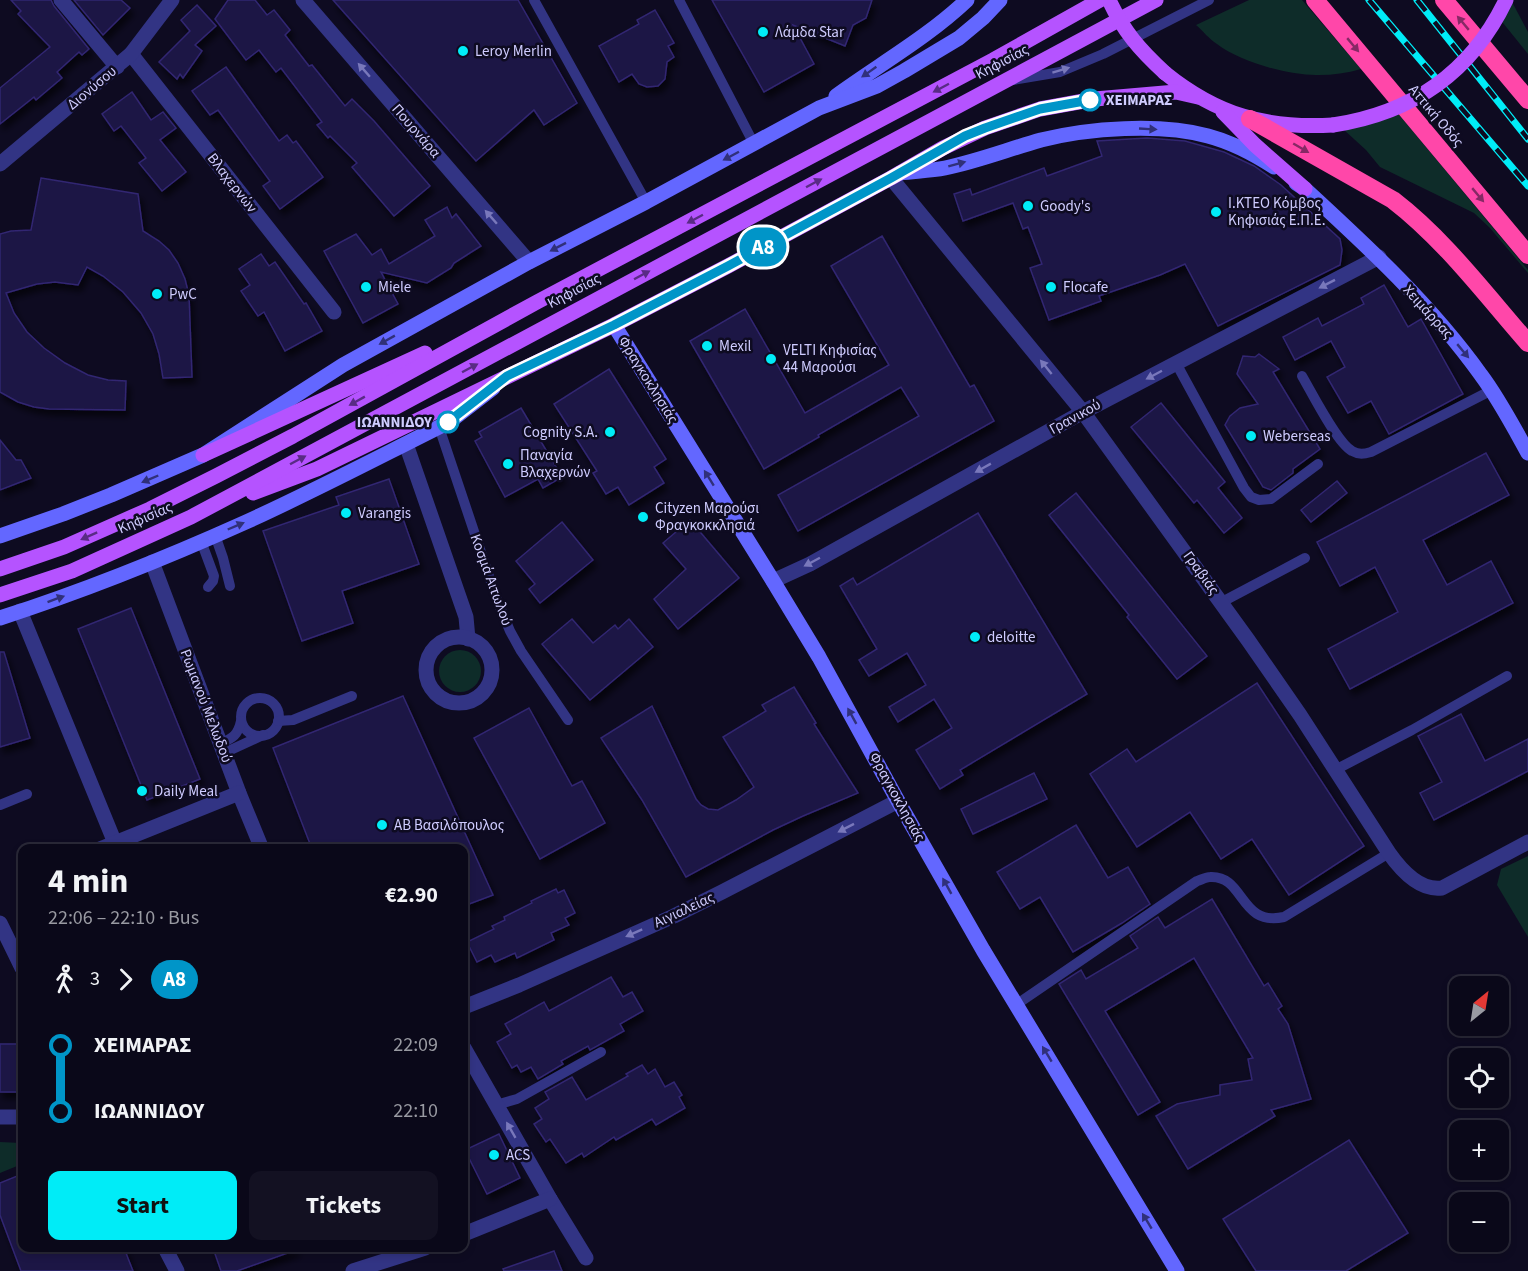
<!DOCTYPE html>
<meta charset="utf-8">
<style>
body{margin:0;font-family:"Source Sans 3",sans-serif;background:#131122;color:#f1f3f6;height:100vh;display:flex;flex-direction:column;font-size:22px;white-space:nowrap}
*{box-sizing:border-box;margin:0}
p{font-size:20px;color:#999aa2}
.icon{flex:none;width:33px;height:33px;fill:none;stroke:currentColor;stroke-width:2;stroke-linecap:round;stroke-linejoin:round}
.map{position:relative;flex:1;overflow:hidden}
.sheet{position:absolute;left:18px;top:844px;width:450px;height:408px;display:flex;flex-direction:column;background:#0a0819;border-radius:12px;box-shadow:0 3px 9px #0003,0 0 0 2px #2a2938}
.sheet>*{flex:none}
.badge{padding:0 12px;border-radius:20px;font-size:21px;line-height:39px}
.needle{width:39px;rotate:30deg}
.tools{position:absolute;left:1449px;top:976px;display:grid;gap:12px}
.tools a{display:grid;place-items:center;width:60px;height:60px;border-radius:12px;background:#0a0819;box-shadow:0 3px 9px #0003,0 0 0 2px #2a2938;font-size:30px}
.map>.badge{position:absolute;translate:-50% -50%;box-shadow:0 0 0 3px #fff}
.legs{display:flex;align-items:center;gap:9px;height:66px;padding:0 30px;font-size:20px}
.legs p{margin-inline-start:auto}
.headline{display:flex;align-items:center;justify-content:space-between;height:102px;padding:0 30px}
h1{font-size:33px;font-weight:700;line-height:45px}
.primary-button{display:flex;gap:12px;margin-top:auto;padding:12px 30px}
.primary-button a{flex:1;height:69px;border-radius:12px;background:#00ecf7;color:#111;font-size:24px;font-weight:700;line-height:69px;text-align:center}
.primary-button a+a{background:#131122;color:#f1f3f6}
ul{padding:0 30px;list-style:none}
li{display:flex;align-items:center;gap:21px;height:66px;font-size:22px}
li i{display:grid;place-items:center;width:9px;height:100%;margin:0 8px;background:currentColor}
li i::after{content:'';width:15px;height:15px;margin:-8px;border:4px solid;border-radius:50%;background:#0a0819}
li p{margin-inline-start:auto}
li:first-child i{background:linear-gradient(#0000 50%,currentColor 0)}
li:last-child i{background:linear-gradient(currentColor 50%,#0000 0)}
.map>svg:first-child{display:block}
.green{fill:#0e2c29}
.building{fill:#1d1644;stroke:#312672;stroke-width:1.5;filter:url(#shadow)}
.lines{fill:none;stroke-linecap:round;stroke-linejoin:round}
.lane{stroke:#323484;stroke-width:10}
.street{stroke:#323484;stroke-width:15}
.secondary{stroke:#6367ff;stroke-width:15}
.primary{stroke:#b553ff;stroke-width:15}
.highway{stroke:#ff47a9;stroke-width:18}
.rail-casing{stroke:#00ecf7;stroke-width:7}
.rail{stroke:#0e0b21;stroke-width:4.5;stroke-dasharray:14;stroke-linecap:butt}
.primary-bridge{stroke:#b553ff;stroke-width:15}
.oneway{fill:#862965}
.oneway2{fill:#7978bb}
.oneway3{fill:#30307a}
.oneway4{fill:#592b85}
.line-1-casing{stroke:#fff;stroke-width:14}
.line-1{stroke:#0095c8;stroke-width:9}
.poi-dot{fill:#00ecf7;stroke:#0e0b21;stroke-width:2}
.stop-1-dot{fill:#fff;stroke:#0095c8;stroke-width:3}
.labels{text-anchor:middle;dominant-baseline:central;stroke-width:5;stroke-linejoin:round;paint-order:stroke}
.poi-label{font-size:15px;fill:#cfccff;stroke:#0e0b21;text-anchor:start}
.street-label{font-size:15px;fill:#cfccff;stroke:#0e0b21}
.stop-label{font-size:15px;font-weight:bold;fill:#cfccff;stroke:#0e0b21;text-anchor:start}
</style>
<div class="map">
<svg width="1528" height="1271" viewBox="0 0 1528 1271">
<defs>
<filter id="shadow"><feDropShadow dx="3.5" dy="6" stdDeviation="3" flood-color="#0009"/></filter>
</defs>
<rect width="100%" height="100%" fill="#0e0b21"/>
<g class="green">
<path d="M1249 0H1302L1361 69C1347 73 1333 75 1319 75 1290 76 1240 62 1217 44 1209 39 1203 31 1196 25Z"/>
<path d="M1511 0 1528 32V54L1499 18Z"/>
<path d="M1397 112 1528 270V273L1490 228 1474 213 1380 167 1366 150 1343 129Z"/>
<circle cx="460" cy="671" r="21"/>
<path d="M1528 856V937L1497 885 1501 869Z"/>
<path d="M0 1142 21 1143 22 1164 0 1173Z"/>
</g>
<g class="building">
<path d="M11 0H51L54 6 89 49 82 55 79 52 57 72 62 78 36 100 34 97 0 124V88L50 47 18 14 21 11Z"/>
<path d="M74 0H121L130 8 103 35Z"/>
<path d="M228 0H255L267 15 274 10 290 30 285 35 309 66 312 65 345 106 352 99 374 121 430 186 394 216 352 167 357 163 330 136 328 138 317 125 322 122 281 68 276 72 259 50 246 60 215 19Z"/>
<path d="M333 0H518L577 103 544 125 534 110 476 161Z"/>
<path d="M712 0H872L866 18 853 25 845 46 793 25 814 64 764 92Z"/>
<path d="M197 5 216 26 195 45 202 51 183 78 180 74 177 79 159 62 190 31 181 20Z"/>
<path d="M655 10 674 43 668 46 674 57 667 62 665 79 658 86 647 87 639 84 632 74 619 82 599 46 639 24 637 20Z"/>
<path d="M226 67 279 141 287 135 293 143 296 141 323 177 280 209 263 186 270 181 218 110 210 115 192 91Z"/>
<path d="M132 92 151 120 163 112 176 128 160 140 186 172 162 191 139 163 146 158 121 126 114 131 102 114Z"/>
<path d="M1147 138 1185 141 1224 152 1254 166 1281 185 1340 239 1342 250 1340 265 1218 326 1185 264 1160 275 1099 296 1101 301 1049 320 1030 268 1042 264 1028 227 1023 229 1013 203 963 221 954 194 970 189 972 195 1044 168 1047 176 1102 156 1097 141Z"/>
<path d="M41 178 138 194 143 231 159 241 169 250 178 263 185 279 189 295 192 377 163 378 159 354 153 334 141 313 123 292 103 276 87 267 78 285 55 282 37 284 6 293 14 313 27 332 44 348 65 363 88 375 108 380 126 381 125 410 49 409 34 407 18 402 0 392V234L11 231 31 230Z"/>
<path d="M447 207 452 218 456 214 481 246 454 263 451 268 427 283 381 272 398 304 363 323 324 251 356 234 372 255 381 249 389 264 435 236 425 220Z"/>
<path d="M882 236 970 387 974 385 994 421 798 531 778 495 919 416 901 387 818 435 819 437 764 469 690 341 745 309 805 413 889 365 831 266Z"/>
<path d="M261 254 269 266 275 262 304 304 306 303 322 331 285 351 264 312 258 316 241 291 250 285 239 269Z"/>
<path d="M1384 285 1408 327 1421 319 1463 394 1389 434 1371 401 1348 413 1327 377 1345 367 1331 341 1295 360 1283 337 1318 318 1322 326 1364 304 1361 298Z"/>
<path d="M1259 354 1279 369 1273 372 1320 449 1293 469V473L1271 490 1263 487 1225 425 1230 416 1240 408 1258 404 1237 374 1243 356 1255 357Z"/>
<path d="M609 369 666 459 654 467 664 483 629 505 618 487 606 494 593 473 597 471 554 404Z"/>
<path d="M1161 403 1225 482 1218 488 1242 518 1224 533 1197 500 1194 503 1131 427Z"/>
<path d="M521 408 562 477 543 488 538 479 505 497 475 441 482 437 479 432Z"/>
<path d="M0 440 16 460H21L31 478 0 490Z"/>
<path d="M1486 453 1509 495 1423 540 1447 585 1491 561 1513 603 1350 689 1328 649 1398 612 1375 567 1340 586 1317 542Z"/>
<path d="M389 479 419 564 342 591 353 623 302 641 263 531 339 505 336 497Z"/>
<path d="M1337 481 1347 493 1311 522 1301 510Z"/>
<path d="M1076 493 1207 656 1177 679 1127 617 1129 615 1049 515Z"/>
<path d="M978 513 1087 694 960 770 963 775 940 789 916 750 952 728 934 699 898 722 889 707 926 685 907 653 869 676 859 660 877 649 840 586 853 578 857 585Z"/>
<path d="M690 520 739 578 678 629 654 599 686 569 663 543Z"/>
<path d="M562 522 593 560 540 603 529 589 535 584 516 561Z"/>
<path d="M131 608 200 779 147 800 78 629Z"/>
<path d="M572 619 593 643 615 625 618 629 629 619 653 647 590 700 542 644Z"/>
<path d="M0 652H4L30 738 0 747Z"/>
<path d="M1257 683 1364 846 1289 895 1252 839 1221 859 1190 812 1137 847 1090 774 1127 749 1136 762Z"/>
<path d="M794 687 816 723 814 724 858 793 803 816 773 830 686 877 642 800 601 738 652 706 696 799 701 805 708 809 718 810 736 800 754 787 723 737 766 711 762 705Z"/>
<path d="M403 696 493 895 464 906V849H312L273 748Z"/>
<path d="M529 708 572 786 582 781 605 823 540 859 474 738Z"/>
<path d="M1461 714 1485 761 1528 739V771L1434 820 1420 793 1442 782 1418 736Z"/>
<path d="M1034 773 1047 799 973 834 961 809Z"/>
<path d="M1076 825 1108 878 1128 867 1150 904 1122 923 1073 952 1040 897 1020 909 997 872Z"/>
<path d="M556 889 558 893 564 890 575 913 565 918 569 925 551 933 554 940 517 958 515 953 495 962 491 955 477 962 467 942 494 929 492 926 505 920 504 917 532 903 531 901Z"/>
<path d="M1212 899 1264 986 1268 983 1282 1006 1278 1009 1288 1024 1311 1099 1271 1110 1275 1116 1188 1169 1156 1116 1177 1104 1220 1095V1085L1252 1080 1248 1059 1253 1058 1194 958 1105 1011 1160 1102 1138 1115 1059 984 1081 970 1086 979 1138 948 1130 936 1158 917 1165 928Z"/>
<path d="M611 977 623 997 632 992 643 1011 620 1024 624 1031 590 1050 588 1046 561 1061 563 1064 538 1079 531 1067 521 1072 517 1065 512 1068 497 1042 511 1034 505 1024 544 1002 549 1011Z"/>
<rect x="0" y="1044" width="22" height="48"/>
<path d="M642 1065 648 1074 655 1069 665 1087 674 1082 682 1095 679 1097 685 1108 656 1125 652 1119 616 1140 614 1137 584 1157 582 1153 566 1163 550 1139 546 1142 534 1124 542 1119 535 1108 549 1099 545 1092 572 1077 586 1100 628 1076 626 1074Z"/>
<path d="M499 1134 520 1178 487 1194 465 1150Z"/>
<path d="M1349 1140 1408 1233 1346 1271H1256L1223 1219Z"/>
<path d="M22 1174V1248H124L133 1271H21L0 1215V1183Z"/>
<path d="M213 1248H296V1250L237 1271H221Z"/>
<path d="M554 1251 562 1271H504L503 1269Z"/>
</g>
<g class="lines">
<g class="lane">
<path d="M534 0 646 202"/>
<path d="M679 0 754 144"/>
<path d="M1013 80 1060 72 1103 54 1209 0"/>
<path d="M1176 363 1244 488 1251 497 1259 500 1271 499 1318 464"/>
<path d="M1302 376C1312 393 1337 443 1352 451 1359 455 1364 454 1371 452L1492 390"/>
<path d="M439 427 497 600 510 631 521 651 568 720"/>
<path d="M215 535 223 558 230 586"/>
<path d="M201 541 214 576 213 581 208 587"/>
<path d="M1222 602 1305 558"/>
<circle cx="260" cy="717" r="19"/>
<path d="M278 721 293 720 352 696"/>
<path d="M220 744C233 738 238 735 241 721"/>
<path d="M224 753 263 735"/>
<path d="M1335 770 1412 730 1507 676"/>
<path d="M0 805 27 794"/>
<path d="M1017 1004 1197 881C1201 880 1206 877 1210 877 1245 875 1239 927 1284 917L1389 853"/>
<path d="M496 1105 517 1099 601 1052"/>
</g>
<g class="street">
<path d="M61 0 117 67"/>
<path d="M303 0 529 262"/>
<path d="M131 54 334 312"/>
<path d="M0 164 131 54 172 0"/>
<path d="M891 178 1083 412 1248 640 1300 715 1389 853C1401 870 1420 891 1442 888L1528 842"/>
<path d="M406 444 466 617 468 639"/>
<path d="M152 562 239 793 262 849"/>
<path d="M773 581 810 564 1083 412 1379 257"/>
<path d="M20 611 115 843"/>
<circle cx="459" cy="670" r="33"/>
<path d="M100 849 239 793"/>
<path d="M0 923 22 968"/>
<path d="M464 1007 519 985 674 916 722 892 898 801"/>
<path d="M464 1048 550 1199 586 1258"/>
<path d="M0 1117H22"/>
<path d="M464 1234 550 1199"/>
<path d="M165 1248 177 1271"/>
<path d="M353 1271 425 1248"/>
</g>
<g class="secondary">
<path d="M836 96C880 64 928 37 967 0"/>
<path d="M900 173C915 171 930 171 945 168 978 161 1009 149 1041 140 1089 128 1160 123 1208 136 1231 142 1254 154 1274 167"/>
<path d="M1296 183 1305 189C1368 247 1431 305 1481 375 1499 399 1513 426 1528 453"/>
<path d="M614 325 773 581 819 657 898 801 983 950 1177 1271"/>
<path d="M0 536 63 514 111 495 203 455 343 365 529 262 646 202 819 108 877 86 904 71 959 38 983 18 1000 0"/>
<path d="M0 618C84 591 166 558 246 522 312 492 375 459 439 427L449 422 493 388"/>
</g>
<g class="primary">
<path d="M1165 73C1217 115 1266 129 1333 125"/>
<path d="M1223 112 1255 145 1305 189"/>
<path d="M203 455 425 353"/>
<path d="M253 493 317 469 614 325 728 266 891 178 943 148 985 128 1040 109 1095 99 1176 92 1198 97"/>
<path d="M0 569 64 547 150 509 216 476 293 436 537 302 993 60 1100 0"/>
<path d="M0 595 72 571 191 517 1156 0"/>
</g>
<g class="highway">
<path d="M1315 0 1528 255"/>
<path d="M1444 0 1528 100"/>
<path d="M1250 119 1393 200C1445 240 1485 294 1528 343"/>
</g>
<defs>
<g id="rail">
<path d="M1369 0 1528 186"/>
<path d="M1417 0 1528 139"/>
</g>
</defs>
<use href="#rail" class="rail-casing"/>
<use href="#rail" class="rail"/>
<g class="primary-bridge">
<path d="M1109 0C1124 32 1140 50 1165 73"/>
<path d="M1333 125C1412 113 1471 73 1506 0"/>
</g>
</g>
<defs><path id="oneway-solid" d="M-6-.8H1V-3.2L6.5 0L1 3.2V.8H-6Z" transform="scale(1.5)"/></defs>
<g class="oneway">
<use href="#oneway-solid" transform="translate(1463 23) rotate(-130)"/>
<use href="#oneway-solid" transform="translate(1353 45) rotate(50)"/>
<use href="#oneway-solid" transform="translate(1301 148) rotate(30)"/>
<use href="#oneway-solid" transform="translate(1478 195) rotate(50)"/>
</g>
<g class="oneway2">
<use href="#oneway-solid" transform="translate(364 70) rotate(-131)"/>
<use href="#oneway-solid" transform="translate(1061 70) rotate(-17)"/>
<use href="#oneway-solid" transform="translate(491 217) rotate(-131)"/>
<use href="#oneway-solid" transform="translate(1327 284) rotate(153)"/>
<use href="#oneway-solid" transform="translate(1046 367) rotate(-129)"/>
<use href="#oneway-solid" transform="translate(1154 375) rotate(152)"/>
<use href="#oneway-solid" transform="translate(983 468) rotate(151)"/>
<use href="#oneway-solid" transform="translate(812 562) rotate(152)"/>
<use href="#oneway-solid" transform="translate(846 828) rotate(153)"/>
<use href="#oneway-solid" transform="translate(634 933) rotate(156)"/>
<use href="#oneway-solid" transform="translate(511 1130) rotate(-120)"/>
</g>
<g class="oneway3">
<use href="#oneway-solid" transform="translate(869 72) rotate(145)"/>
<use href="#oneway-solid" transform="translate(1148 129) rotate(3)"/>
<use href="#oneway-solid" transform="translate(731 156) rotate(152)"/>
<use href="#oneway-solid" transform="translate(957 164) rotate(-15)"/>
<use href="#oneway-solid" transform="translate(558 247) rotate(153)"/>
<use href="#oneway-solid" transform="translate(387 340) rotate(151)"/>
<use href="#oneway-solid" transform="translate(1463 351) rotate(50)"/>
<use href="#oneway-solid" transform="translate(709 478) rotate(-122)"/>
<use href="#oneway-solid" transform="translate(150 479) rotate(157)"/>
<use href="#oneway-solid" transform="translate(236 526) rotate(-23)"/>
<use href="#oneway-solid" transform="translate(56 599) rotate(-20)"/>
<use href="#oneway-solid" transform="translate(852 716) rotate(-119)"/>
<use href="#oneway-solid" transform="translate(947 886) rotate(-119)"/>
<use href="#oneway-solid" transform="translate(1047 1054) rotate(-121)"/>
<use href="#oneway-solid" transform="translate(1147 1221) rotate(-121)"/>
</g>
<g class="oneway4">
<use href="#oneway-solid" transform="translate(941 88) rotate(152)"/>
<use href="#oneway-solid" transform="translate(814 183) rotate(-28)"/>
<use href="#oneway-solid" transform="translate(695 219) rotate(152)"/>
<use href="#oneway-solid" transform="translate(642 275) rotate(-28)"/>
<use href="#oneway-solid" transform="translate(470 368) rotate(-28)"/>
<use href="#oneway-solid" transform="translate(357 401) rotate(151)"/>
<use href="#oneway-solid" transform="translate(298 460) rotate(-28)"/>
<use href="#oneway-solid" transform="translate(89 536) rotate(156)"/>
</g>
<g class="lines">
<defs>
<path id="line-1" d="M448 422 507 376 614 325 728 266 891 178 965 136 985 128 1040 109 1090 100"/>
</defs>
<use href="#line-1" class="line-1-casing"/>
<use href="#line-1" class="line-1"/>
</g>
<g class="poi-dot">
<circle cx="763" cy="32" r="6"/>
<circle cx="463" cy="51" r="6"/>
<circle cx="1028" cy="206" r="6"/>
<circle cx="1216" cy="212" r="6"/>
<circle cx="366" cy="287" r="6"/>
<circle cx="1051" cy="287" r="6"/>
<circle cx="157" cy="294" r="6"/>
<circle cx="707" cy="346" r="6"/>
<circle cx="771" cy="359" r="6"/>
<circle cx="610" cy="432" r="6"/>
<circle cx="1251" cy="436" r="6"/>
<circle cx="508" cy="464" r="6"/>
<circle cx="346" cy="513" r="6"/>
<circle cx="643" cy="517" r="6"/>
<circle cx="975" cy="637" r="6"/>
<circle cx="142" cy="791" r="6"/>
<circle cx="382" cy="825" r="6"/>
<circle cx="494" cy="1155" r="6"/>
</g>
<g class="stop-1-dot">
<circle cx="1090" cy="100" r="10"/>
<circle cx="448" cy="422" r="10"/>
</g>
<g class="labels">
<g class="poi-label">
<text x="775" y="32">Λάμδα Star</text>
<text x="475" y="51">Leroy Merlin</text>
<text x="1228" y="203">Ι.ΚΤΕΟ Κόμβος<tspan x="1228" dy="17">Κηφισιάς Ε.Π.Ε.</tspan></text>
<text x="1040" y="206">Goody's</text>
<text x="378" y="287">Miele</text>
<text x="1063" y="287">Flocafe</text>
<text x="169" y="294">PwC</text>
<text x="719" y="346">Mexil</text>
<text x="783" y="350">VELTI Κηφισίας<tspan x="783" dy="17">44 Μαρούσι</tspan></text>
<text x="598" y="432" text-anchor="end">Cognity S.A.</text>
<text x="1263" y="436">Weberseas</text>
<text x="520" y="455">Παναγία<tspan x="520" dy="17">Βλαχερνών</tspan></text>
<text x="655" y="508">Cityzen Μαρούσι<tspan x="655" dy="17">Φραγκοκκλησιά</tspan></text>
<text x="358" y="513">Varangis</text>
<text x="987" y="637">deloitte</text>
<text x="154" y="791">Daily Meal</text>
<text x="394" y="825">ΑΒ Βασιλόπουλος</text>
<text x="506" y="1155">ACS</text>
</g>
<g class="street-label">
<text transform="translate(1002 62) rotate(-28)">Κηφισίας</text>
<text transform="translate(92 88) rotate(-40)">Διονύσου</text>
<text transform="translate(1436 116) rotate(50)">Αττική Οδός</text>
<text transform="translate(416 131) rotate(49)">Πουρνάρα</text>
<text transform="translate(232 183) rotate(52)">Βλαχερνών</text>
<text transform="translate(574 291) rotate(-28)">Κηφισίας</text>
<text transform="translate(1428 312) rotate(48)">Χειμάρρας</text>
<text transform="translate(648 380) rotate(58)">Φραγκοκλησιάς</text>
<text transform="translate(1075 417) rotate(-29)">Γρανικού</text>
<text transform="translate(145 518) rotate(-24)">Κηφισίας</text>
<text transform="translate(1201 573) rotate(54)">Γραβιάς</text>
<text transform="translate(491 580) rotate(70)">Κοσμά Αιτωλού</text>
<text transform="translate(206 706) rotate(69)">Ρωμανού Μελωδού</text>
<text transform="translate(897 797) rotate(61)">Φραγκοκλησιάς</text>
<text transform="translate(684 910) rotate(-25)">Αιγιαλείας</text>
</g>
<g class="stop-label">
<text x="1106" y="100">ΧΕΙΜΑΡΑΣ</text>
<text x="432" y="422" text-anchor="end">ΙΩΑΝΝΙΔΟΥ</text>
</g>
</g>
</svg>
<div class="tools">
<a><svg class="needle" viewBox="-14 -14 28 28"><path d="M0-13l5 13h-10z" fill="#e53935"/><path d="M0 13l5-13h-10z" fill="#999aa2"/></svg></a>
<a><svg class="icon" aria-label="locate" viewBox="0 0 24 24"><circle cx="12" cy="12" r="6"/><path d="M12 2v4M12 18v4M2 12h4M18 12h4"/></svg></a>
<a>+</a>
<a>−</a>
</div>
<b class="badge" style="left:763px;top:247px;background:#0095c8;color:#fff">A8</b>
<section class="sheet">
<div class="headline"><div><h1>4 min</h1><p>22:06 – 22:10 · Bus</p></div><b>€2.90</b></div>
<div class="legs"><svg class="icon" aria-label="walk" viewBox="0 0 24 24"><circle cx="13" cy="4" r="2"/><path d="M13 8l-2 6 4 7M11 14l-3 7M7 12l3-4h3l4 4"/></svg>3<svg class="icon" aria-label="forward" viewBox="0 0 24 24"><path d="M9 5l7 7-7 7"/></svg><b class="badge" style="background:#0095c8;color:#fff">A8</b></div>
<ul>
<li><i style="color:#0095c8"></i><b>ΧΕΙΜΑΡΑΣ</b><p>22:09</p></li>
<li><i style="color:#0095c8"></i><b>ΙΩΑΝΝΙΔΟΥ</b><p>22:10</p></li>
</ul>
<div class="primary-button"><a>Start</a><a>Tickets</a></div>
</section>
</div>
